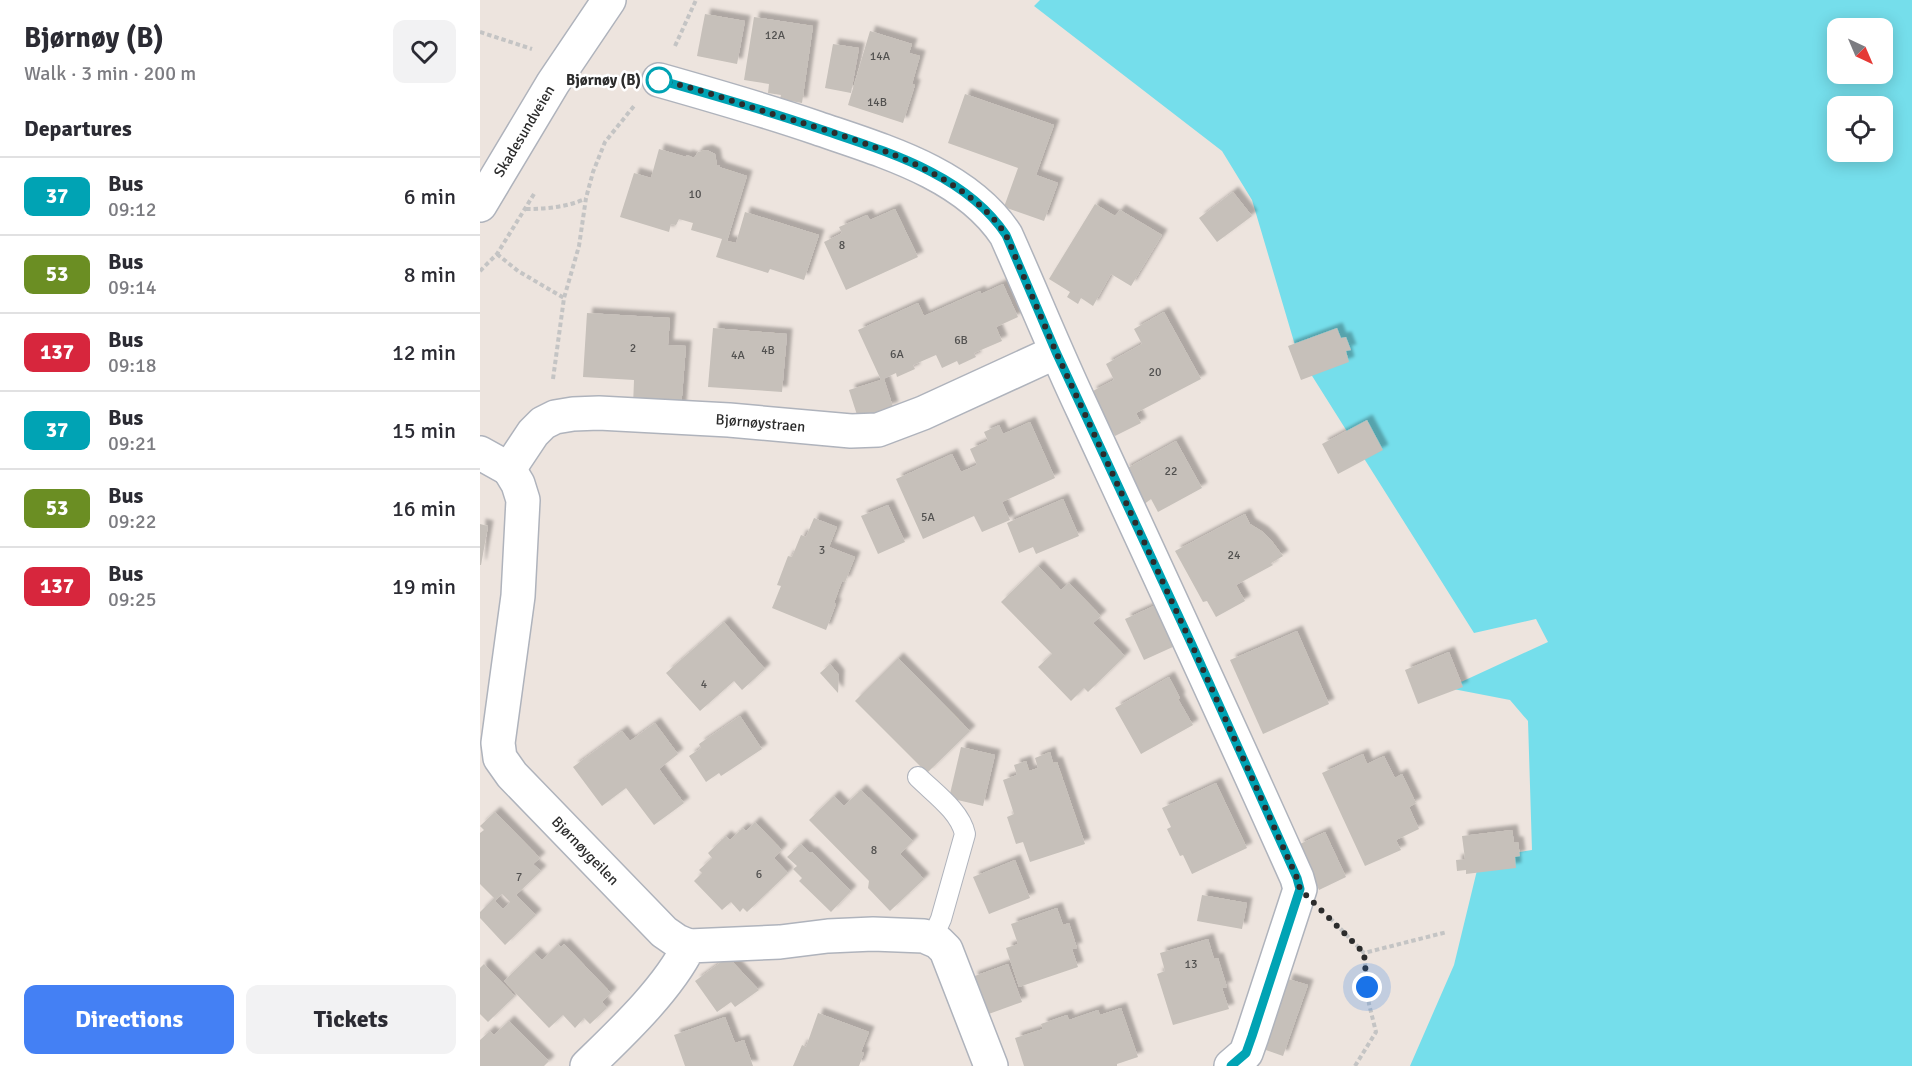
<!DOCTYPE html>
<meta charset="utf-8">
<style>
body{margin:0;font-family:Signika,sans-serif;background:#f2f2f3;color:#2b2b33;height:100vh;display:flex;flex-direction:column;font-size:22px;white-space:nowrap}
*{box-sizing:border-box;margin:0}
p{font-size:20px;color:#7c7c81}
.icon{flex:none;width:33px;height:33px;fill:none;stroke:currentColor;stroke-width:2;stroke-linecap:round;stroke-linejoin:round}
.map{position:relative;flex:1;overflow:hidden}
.sheet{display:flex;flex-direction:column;background:#fff;width:480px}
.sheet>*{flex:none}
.badge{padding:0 12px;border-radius:9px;font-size:21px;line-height:39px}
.needle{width:39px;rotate:136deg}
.tools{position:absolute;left:1347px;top:18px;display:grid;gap:12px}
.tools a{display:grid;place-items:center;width:66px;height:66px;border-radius:12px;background:#fff;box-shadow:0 3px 15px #0003;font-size:30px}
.you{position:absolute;width:30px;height:30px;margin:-15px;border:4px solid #fff;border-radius:50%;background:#1a73e8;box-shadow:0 0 0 9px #1a73e833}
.map>.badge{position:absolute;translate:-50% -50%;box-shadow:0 0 0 3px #fff}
h2{padding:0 24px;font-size:22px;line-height:54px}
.round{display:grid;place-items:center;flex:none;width:63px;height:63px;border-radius:12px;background:#f2f2f3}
.headline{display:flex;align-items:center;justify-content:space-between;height:102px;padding:0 24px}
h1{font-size:28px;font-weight:700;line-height:45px}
.action{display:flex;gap:12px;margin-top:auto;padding:12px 24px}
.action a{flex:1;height:69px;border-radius:12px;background:#4480f4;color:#fff;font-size:24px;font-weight:700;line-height:69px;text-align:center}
.action a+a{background:#f2f2f3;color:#2b2b33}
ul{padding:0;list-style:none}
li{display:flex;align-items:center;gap:18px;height:78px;padding:0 24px;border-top:2px solid #e1e1e2}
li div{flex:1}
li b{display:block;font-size:22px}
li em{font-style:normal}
li .badge{min-width:66px;font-weight:700;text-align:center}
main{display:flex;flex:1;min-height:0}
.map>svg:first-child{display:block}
.water{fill:#75deeb;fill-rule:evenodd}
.building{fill:#c6c0ba;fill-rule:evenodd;filter:url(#shadow)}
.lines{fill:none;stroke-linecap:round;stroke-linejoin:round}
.service-casing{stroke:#afb3bc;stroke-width:22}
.minor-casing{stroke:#afb3bc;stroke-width:36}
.tertiary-casing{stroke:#afb3bc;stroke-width:36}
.path{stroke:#c4c4c4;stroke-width:4;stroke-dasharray:4.5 3;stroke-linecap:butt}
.service{stroke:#fff;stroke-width:20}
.minor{stroke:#fff;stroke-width:33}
.tertiary{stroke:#fff;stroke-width:33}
.line-casing{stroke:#fff;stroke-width:14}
.line{stroke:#00a3b4;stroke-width:9}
.walk{stroke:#2c2c2c;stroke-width:6;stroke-dasharray:0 10.8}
.stop-dot{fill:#fff;stroke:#00a3b4;stroke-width:3}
.labels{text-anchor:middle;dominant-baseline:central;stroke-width:5;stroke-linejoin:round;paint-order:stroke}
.number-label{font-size:12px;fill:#525150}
.stop-label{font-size:15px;font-weight:bold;fill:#2c2c2c;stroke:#fff;text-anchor:end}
.street-label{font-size:15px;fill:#2c2c2c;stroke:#fff}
</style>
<main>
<section class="sheet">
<div class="headline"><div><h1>Bjørnøy (B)</h1><p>Walk · 3 min · 200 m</p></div><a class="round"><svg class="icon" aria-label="heart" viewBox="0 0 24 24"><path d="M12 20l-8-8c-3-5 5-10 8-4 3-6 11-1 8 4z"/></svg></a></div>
<h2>Departures</h2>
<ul>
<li><span class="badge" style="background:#00a3b4;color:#fff">37</span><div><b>Bus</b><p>09:12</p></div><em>6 min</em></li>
<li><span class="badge" style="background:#6b8e23;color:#fff">53</span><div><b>Bus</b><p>09:14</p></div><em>8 min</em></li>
<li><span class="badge" style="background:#d7263d;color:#fff">137</span><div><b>Bus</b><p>09:18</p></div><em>12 min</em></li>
<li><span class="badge" style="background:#00a3b4;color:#fff">37</span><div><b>Bus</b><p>09:21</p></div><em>15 min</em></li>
<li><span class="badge" style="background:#6b8e23;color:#fff">53</span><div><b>Bus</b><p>09:22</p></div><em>16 min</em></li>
<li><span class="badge" style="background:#d7263d;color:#fff">137</span><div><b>Bus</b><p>09:25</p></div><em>19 min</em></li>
</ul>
<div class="action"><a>Directions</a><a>Tickets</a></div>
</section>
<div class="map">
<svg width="1432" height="1066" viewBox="0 0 1432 1066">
<defs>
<filter id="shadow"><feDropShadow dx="5.5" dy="-5.5" stdDeviation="1.5" flood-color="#0004"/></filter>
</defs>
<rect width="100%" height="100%" fill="#ede4de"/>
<path class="water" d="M560 0H1432V1066H930L974 965 1000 858 1052 850 1048 721 1030 700 968 688 1068 642 1056 619 994 633 817 352 772 200 742 151 554 6ZM1358 28H1402V74H1358ZM1358 106H1402V152H1358Z"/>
<g class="building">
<path d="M225 14 265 21 257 64 217 56Z"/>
<path d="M274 17 333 26 322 103 300 99 301 95 288 93 289 84 264 80Z"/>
<path d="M390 31 432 44 429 53 440 56 432 84 435 85 423 123 368 105Z"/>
<path d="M353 44 379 48 371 93 345 88Z"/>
<path d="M485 94 574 125 556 175 578 183 564 221 524 207 538 168 468 143Z"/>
<path d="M179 149 206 157 207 155 214 158 218 152 227 150 235 154 237 165H240L239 167 267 176 247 241 256 243 265 212 339 235 324 280 290 269 288 273 236 257 242 239 211 230 213 223 199 219 196 225 191 224 189 232 140 217 154 173 171 178Z"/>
<path d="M753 192 772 216 737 242 719 218Z"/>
<path d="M615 204 635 216 640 210 682 235 651 286 631 274 613 306 601 298 598 304 587 297 590 292 569 279Z"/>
<path d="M415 209 438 257 366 290 344 242 362 233 359 227 387 215 390 220Z"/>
<path d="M523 284 538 317 516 327 522 341 494 353 496 357 479 365 477 361 462 368 456 355 433 365 435 369 417 377 416 373 401 380 378 330 438 303 444 316 500 291 501 294Z"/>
<path d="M684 312 721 379 656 413 661 423 635 436 611 392 634 380 626 364 662 344 654 329Z"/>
<path d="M107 313 190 318 188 345 206 346 201 409 153 406 154 380 103 377Z"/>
<path d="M233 328 307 334 302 392 228 387Z"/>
<path d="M857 328 861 338 866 337 871 350 866 351 869 362 821 380 808 346Z"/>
<path d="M404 379 413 407 378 418 369 390Z"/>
<path d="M887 420 903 450 858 474 842 444Z"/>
<path d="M550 422 575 478 522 502 530 520 502 532 494 516 443 539 416 479 472 454 481 472 497 465 490 449 508 441 504 432 519 425 523 434Z"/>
<path d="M696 441 722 488 678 512 671 499 663 505 644 470Z"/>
<path d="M583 499 599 536 556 554 553 547 539 553 527 523Z"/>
<path d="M408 505 425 542 398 554 381 516Z"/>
<path d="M765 514 770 524 783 532 791 540 803 556 791 563 793 565 756 585 765 601 736 617 727 601 723 602 695 551Z"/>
<path d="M334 518 357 527 349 547 375 557 365 582 362 581 354 603 356 604 346 630 292 608 301 586 297 585 308 556 312 557 321 535 326 537Z"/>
<path d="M0 524 8 526 1 565H0Z"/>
<path d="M558 566 581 590 589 583 621 616 613 623 645 656 608 692 604 688 591 701 558 667 572 654 521 602Z"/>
<path d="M676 605 695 646 664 660 645 619Z"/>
<path d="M244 622 285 669 262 690 254 681 220 711 186 673Z"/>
<path d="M817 631 849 704 783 734 750 660Z"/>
<path d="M969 652 983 687 938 704 925 670Z"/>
<path d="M418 658 490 731 447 773 375 701Z"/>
<path d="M350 664 359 675 358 693 340 673Z"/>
<path d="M689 677 700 698 698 699 713 725 661 754 635 708Z"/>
<path d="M260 716 282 749 241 776 239 773 226 782 209 756 221 748 219 744Z"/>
<path d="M175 723 198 754 179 769 204 803 174 825 146 788 122 806 93 767 142 731 150 741Z"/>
<path d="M481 747 515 755 503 806 469 798Z"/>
<path d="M570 752 573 763 577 762 605 844 550 862 543 842 536 844 527 817 534 814 523 780 537 775 534 765 546 761 549 771 558 768 555 758Z"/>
<path d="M883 754 887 764 904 756 915 778 922 774 936 803 929 807 939 829 916 840 921 850 885 866 842 773Z"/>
<path d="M736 783 767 848 712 874 703 855 700 856 687 829 691 827 682 808Z"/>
<path d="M381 790 433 841 420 854 444 879 410 911 388 888 389 881 329 820 354 796 364 806Z"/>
<path d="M15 812 60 858 53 864 61 871 36 895 56 915 25 945 0 918V912L14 898 0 884V833L4 830 0 826ZM22 894 30 902 23 909 15 901Z"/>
<path d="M275 822 302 850 294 858 308 873 267 912 263 908 260 912 251 902 242 910 214 881 222 873 219 870 232 858 228 853 246 836 250 840 263 828 266 831Z"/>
<path d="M1032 830 1034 842H1038L1040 856 1035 857 1036 868 986 874V870L977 871 976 860 985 859 982 836Z"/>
<path d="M845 832 866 877 839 890 818 845Z"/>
<path d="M321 844 330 853 332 852 371 891 351 912 319 881 322 878 313 869 317 866 307 857Z"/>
<path d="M535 860 550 898 509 914 493 877Z"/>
<path d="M722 895 767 903 762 929 717 921Z"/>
<path d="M577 908 583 925 589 923 597 948 592 949 598 967 539 987 526 948 538 944 531 924Z"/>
<path d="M728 939 734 959 738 958 747 987 742 988 749 1009 693 1025 677 974 685 971 680 953Z"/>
<path d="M78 944 81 947 84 944 131 993 122 1002 127 1008 110 1024 104 1018 95 1028 83 1015 69 1028 24 981 54 952 62 960Z"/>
<path d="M248 957 279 990 255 1007 251 1002 237 1012 215 981Z"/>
<path d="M4 964 35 996 8 1022 0 1014V968Z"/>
<path d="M528 964 542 1002 506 1015 492 977Z"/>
<path d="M808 979 828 985 803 1056 783 1049Z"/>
<path d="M641 1008 658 1057 637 1064V1066H544L535 1038 563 1029 561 1024 587 1015 589 1020 618 1010 620 1015Z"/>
<path d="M338 1013 389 1032 381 1052 384 1053 379 1066H313L322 1045 326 1047Z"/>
<path d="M245 1017 255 1043 264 1040 273 1066H205L194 1035Z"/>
<path d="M29 1021 69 1061 64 1066H0V1040L10 1031 14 1035Z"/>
</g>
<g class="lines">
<defs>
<path id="service" d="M438 777C454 793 480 811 485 834L461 919 452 939"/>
<g id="minor">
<path d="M179 80C232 95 285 110 337 128 404 151 486 174 526 235 552 293 576 353 603 410 675 566 747 721 817 878L820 889 772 1036 766 1053 751 1066"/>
<path id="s1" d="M0 453 29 469 53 433 63 423 75 417 93 414 119 413 249 420 371 431 398 430 443 413 576 352"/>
<path id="s2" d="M29 469 38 484 43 500 38 596 18 743 20 758 32 775 184 932 197 941 209 946"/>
<path d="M107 1066C141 1033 188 989 209 946L300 942 348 936 393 934 444 936 458 942 466 950 511 1066"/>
</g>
<g id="tertiary">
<path id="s3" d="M0 205 73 83 129 0"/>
</g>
</defs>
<use href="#service" class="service-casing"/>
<use href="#minor" class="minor-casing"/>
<use href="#tertiary" class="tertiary-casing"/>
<g class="path">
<path d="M0 32 52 49"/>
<path d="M195 46 216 0"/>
<path d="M46 209C67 209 86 207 105 199"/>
<path d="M17 254 38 271 84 298"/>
<path d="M0 271 17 254 54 194"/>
<path d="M73 379 84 298 99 246 106 198 113 172 125 142 154 106"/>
<path d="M850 918 884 953 967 932"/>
<path d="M875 1066 896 1032 889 1004 884 953"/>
</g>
<use href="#service" class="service"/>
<use href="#minor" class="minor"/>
<use href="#tertiary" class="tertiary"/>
</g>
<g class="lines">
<defs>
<path id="line" d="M179 80C232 95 285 110 337 128 404 151 485 173 526 235L576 352 712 645 817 878 820 889 772 1036 766 1053 751 1066"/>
</defs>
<use href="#line" class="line-casing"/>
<use href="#line" class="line"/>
<path class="walk" d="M179 80C213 87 249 100 283 111 360 135 480 165 526 235L576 352 712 645 817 878 820 889 884 953 887 987"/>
</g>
<circle class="stop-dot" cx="179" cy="80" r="12"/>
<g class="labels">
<g class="number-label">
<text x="295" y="35">12A</text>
<text x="400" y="56">14A</text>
<text x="397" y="102">14B</text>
<text x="215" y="194">10</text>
<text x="362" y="245">8</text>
<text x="481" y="340">6B</text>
<text x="153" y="348">2</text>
<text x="288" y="350">4B</text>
<text x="417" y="354">6A</text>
<text x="258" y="355">4A</text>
<text x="675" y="372">20</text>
<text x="691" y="471">22</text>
<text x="448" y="517">5A</text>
<text x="342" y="550">3</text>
<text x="754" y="555">24</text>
<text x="224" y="684">4</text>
<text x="394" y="850">8</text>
<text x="279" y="874">6</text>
<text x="39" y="877">7</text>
<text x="711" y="964">13</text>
</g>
<g class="stop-label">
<text x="161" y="80">Bjørnøy (B)</text>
</g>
<g class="street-label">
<text stroke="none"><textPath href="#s3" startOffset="86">Skadesundveien</textPath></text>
<text stroke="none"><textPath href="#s1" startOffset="310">Bjørnøystraen</textPath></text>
<text stroke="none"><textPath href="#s2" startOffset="420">Bjørnøygeilen</textPath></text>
</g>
</g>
</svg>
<div class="tools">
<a><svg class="needle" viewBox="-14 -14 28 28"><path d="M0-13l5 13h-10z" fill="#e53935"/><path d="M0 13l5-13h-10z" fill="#7c7c81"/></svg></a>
<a><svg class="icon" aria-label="locate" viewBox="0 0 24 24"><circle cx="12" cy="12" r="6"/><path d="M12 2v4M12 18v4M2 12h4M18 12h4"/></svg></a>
</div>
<div class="you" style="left:887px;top:987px"></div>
</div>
</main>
